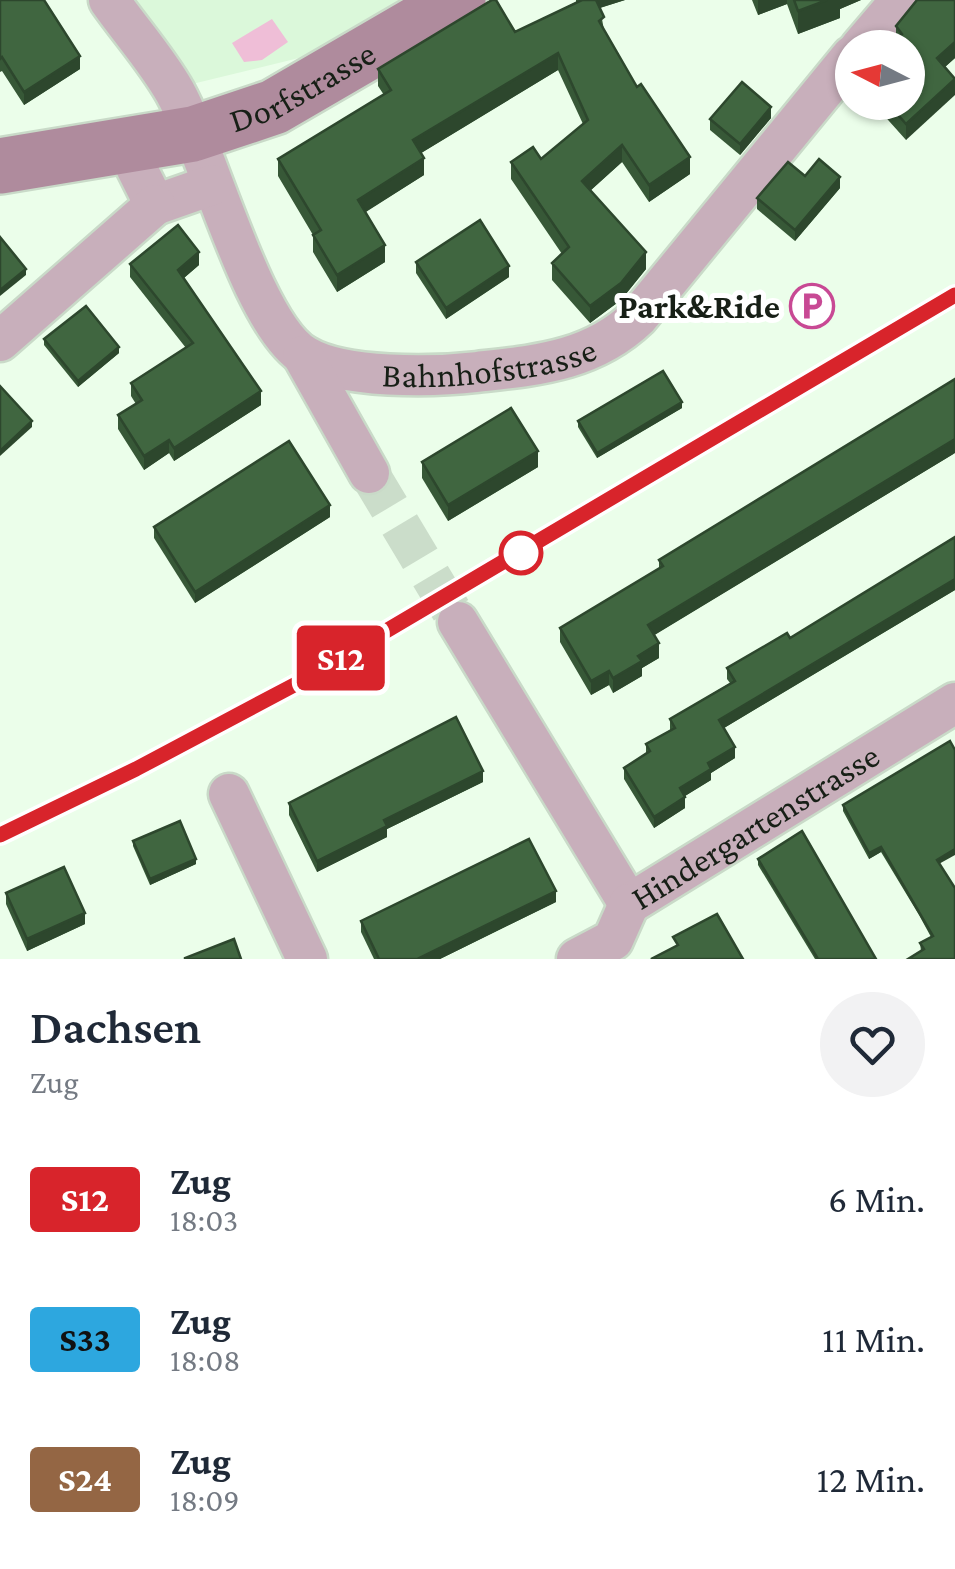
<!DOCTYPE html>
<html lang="de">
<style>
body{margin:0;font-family:"Crimson Pro",serif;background:#f2f2f3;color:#1f2937;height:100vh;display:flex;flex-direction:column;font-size:38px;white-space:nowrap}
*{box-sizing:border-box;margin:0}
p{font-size:32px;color:#747a83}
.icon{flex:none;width:55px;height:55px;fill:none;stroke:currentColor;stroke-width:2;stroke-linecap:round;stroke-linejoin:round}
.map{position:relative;height:959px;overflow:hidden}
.panel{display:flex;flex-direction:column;background:#fff;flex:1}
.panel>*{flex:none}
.badge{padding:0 20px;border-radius:8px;font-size:35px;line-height:65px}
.needle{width:65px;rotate:276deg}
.fabs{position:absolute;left:835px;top:30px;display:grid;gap:20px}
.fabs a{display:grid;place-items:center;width:90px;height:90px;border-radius:50%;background:#fff;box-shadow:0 2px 8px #0004;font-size:50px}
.map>.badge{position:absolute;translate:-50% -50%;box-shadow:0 0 0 5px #fff}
.round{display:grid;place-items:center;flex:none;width:105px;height:105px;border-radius:52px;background:#f2f2f3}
.summary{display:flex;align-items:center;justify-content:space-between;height:170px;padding:0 30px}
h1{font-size:48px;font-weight:600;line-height:75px}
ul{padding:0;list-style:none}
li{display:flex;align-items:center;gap:30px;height:140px;padding:0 30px}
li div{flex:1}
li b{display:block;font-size:38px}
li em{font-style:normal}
li .badge{min-width:110px;font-weight:700;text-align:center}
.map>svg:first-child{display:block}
.built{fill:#dbf8da}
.green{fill:#efbed7}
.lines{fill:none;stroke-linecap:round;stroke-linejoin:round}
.street-tunnel{stroke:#cbddca;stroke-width:40;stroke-dasharray:40 20;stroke-linecap:butt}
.street-casing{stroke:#c9dac8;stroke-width:45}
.secondary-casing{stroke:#c9dac8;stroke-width:60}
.street{stroke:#c8afbb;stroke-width:40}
.secondary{stroke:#af8b9d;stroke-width:55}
.rail-casing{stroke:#667365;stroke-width:11}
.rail{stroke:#fff;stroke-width:8;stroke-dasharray:22;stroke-linecap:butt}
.wall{fill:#375837}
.shaded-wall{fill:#2d472d}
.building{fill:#406640;stroke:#2d472d;stroke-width:2.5}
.line-casing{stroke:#fff;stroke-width:22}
.line{stroke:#d8242b;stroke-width:15}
.stop-dot{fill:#fff;stroke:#d8242b;stroke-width:5}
.labels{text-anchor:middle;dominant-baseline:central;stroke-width:10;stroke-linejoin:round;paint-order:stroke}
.street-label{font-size:35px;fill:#171f16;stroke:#fff}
.poi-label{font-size:35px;font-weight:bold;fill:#171f16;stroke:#fff;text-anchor:end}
</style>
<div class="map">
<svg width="955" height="959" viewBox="0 0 955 959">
<rect width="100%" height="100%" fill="#ebfeea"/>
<path class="built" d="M127 0H401L303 57 184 86Z"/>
<path class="green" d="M272 19 288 42 262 60 244 62 232 43Z"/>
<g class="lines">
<path class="street-tunnel" d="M369 473 458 622"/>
<defs>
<g id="street">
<path id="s1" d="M109 0C130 30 157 60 175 92 207 149 252 325 305 356 343 379 433 377 477 372 538 365 592 361 638 317L852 56"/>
<path d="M860 48 901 0"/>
<path d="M133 145 136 167 155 205 212 185"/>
<path d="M0 341 155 205"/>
<path d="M303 356 369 473"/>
<path d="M458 622 629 904"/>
<path d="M229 794 307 959"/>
<path id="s2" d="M629 904 955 703"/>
<path d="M577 959 613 940 629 904"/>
</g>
<g id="secondary">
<path id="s3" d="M0 166 193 134 274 107 458 0"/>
</g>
</defs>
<use href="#street" class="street-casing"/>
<use href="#secondary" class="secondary-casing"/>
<use href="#street" class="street"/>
<use href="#secondary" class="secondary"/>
<defs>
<path id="rail" d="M0 835C332 682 642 483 955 295"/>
</defs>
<use href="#rail" class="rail-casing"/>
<use href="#rail" class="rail"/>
</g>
<g class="wall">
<path d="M0 0 80 69 24 105 2 71 0 72Z"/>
<path d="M576 0H625L600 8 604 30 637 87 690 174 649 202 622 162 590 191 646 269 621 300 590 323 552 280V263L562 254 511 179V162L541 159 583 124 558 70 421 153 424 175 365 212 385 262 337 292 313 252V235L278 176V159L384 95 378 86V69L515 32 576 2Z"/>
<path d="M752 0H861L840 9V18L798 34 787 4 758 15Z"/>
<path d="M955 0V58L945 67 906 140 872 102H908L896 39V26Z"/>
<path d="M771 118 740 155 710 130V119Z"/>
<path d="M805 176 840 188 795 241 757 209V198Z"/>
<path d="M416 262 509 277 446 319 416 273Z"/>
<path d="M130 264 199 265 184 278 261 405 174 461 169 453 144 470 118 429V415L136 404 131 396V383L186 348 130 277Z"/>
<path d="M44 339 119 353 78 387 44 345Z"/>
<path d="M682 408 597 458 578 427V421Z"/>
<path d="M955 453 654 635 659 658 642 668V676L613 693 609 685 591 695 560 642V628L659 568V560Z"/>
<path d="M422 462 538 467 448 521 422 478Z"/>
<path d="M330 517 195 603 154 538V527Z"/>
<path d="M955 537V590L724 728 735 758 711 773V780L685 796V808L654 828 624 779V768L646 754V744L670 730V719L730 683 727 679V668L790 638Z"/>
<path d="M483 782 387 829V837L317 872 289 815V803Z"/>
<path d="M843 805 940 864 955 959 921 951 920 943 931 937 919 915 881 852 869 859 843 811Z"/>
<path d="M133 841 196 864 150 885 133 846Z"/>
<path d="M758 859 876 959H815L758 865Z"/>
<path d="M6 893 85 924 27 951 6 904Z"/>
<path d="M556 902 440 959H374L361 932V921Z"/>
</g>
<g class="shaded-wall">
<path d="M580 0H625L580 14Z"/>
<path d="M758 0H787V4L758 15Z"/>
<path d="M827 0H861L840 9V18L798 34V11Z"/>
<path d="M955 42V58L937 74V58Z"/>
<path d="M558 53V70L413 158V140Z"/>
<path d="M80 56V69L24 105V92Z"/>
<path d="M955 79V95L906 140V124Z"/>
<path d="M771 107V118L740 155V144Z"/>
<path d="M622 145V162L582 198V181Z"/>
<path d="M690 157V174L649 202V185Z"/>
<path d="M424 158V175L358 217V200Z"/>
<path d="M840 177V188L795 241V230Z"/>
<path d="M385 245V262L337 292V275Z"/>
<path d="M199 252V265L178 283V270Z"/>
<path d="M646 252V269L621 300 590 323V306Z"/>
<path d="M509 266V277L446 319V308Z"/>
<path d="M26 269V275L0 296V290Z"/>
<path d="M119 347V353L78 387V381Z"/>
<path d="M261 391V405L174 461V448Z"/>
<path d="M682 402V408L597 458V453Z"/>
<path d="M32 421V427L0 456V451Z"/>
<path d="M955 439V453L648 639V625Z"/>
<path d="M169 440V453L144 470V456Z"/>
<path d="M538 451V467L448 521V505Z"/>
<path d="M330 505V517L195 603V592Z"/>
<path d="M955 579V590L719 731V720Z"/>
<path d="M659 643V658L642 668V676L613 693V678L638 656Z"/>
<path d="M609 671V685L591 695V681Z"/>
<path d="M735 747V758L711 773V780L680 799V788L708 763Z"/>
<path d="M483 771V782L387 829V837L317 872V861L384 820Z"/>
<path d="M685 797V808L654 828V817Z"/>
<path d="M881 847V852L869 859V853Z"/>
<path d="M955 849V855L937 865V860Z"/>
<path d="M196 859V864L150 885V879Z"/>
<path d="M556 891V902L440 959H417Z"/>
<path d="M85 913V924L27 951V939Z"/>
</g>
<g class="building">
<path d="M0 0H44L80 56 24 92 2 57 0 59Z"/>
<path d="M492 0H496L515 32 582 0H596L604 17 599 21 637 87 641 84 690 157 649 185 622 145 582 181 646 252 621 283 590 306 552 263 569 247 511 162 533 147 541 159 588 120 558 53 413 140 424 158 358 200 385 245 337 275 313 235 321 230 278 159 391 90 378 69Z"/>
<path d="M794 0H827L798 11Z"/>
<path d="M917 0H955V42L937 58 955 79 906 124 887 102H908V48H887L902 34 896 26Z"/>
<path d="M742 82 771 107 740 144 710 119Z"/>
<path d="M819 159 840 177 795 230 757 198 788 162 805 176Z"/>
<path d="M480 220 509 266 446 308 416 262Z"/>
<path d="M178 225 199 252 178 270 261 391 174 448 169 440 144 456 118 415 142 400 131 383 193 343 130 264Z"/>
<path d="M0 237 26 269 0 290Z"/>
<path d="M86 306 119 347 78 381 44 339Z"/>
<path d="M663 371 682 402 597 453 578 421Z"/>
<path d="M955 379V439L648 625 659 643 638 656 642 661 613 678 609 671 591 681 560 628 663 566 659 560Z"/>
<path d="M0 386 32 421 0 451Z"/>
<path d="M511 408 538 451 448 505 422 462Z"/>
<path d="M289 441 330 505 195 592 154 527Z"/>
<path d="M955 537V579L719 720 735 747 708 763 711 769 680 788 685 797 654 817 624 768 650 751 646 744 675 728 670 719 735 681 727 668 787 633 790 638Z"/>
<path d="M456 717 483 771 384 820 387 826 317 861 289 803Z"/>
<path d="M950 741 955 750V849L937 860 955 888V959H908L924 949 920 943 933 936 881 847 869 853 843 805Z"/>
<path d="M180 821 196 859 150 879 133 841Z"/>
<path d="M802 831 876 959H818L758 859Z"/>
<path d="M529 839 556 891 417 959H379L361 921Z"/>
<path d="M64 867 85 913 27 939 6 893Z"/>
<path d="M717 914 743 959H651L678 945 673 937Z"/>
<path d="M234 939 241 959H185V958Z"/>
</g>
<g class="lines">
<defs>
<path id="line" d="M0 835 136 769 298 683 955 295"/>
</defs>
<use href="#line" class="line-casing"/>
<use href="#line" class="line"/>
</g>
<defs>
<symbol id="parking-ring" viewBox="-11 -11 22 22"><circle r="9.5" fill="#fff" stroke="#c84994" stroke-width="1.5"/><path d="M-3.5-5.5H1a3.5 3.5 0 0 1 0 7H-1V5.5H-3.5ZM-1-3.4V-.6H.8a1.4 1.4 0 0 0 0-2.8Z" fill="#c84994"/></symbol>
</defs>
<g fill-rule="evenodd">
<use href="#parking-ring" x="787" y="281" width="50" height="50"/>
</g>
<circle class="stop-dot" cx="521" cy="553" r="20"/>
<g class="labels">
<g class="street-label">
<text stroke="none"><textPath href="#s3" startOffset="315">Dorfstrasse</textPath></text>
<text stroke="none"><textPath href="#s1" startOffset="598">Bahnhofstrasse</textPath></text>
<text stroke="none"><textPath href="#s2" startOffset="148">Hindergartenstrasse</textPath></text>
</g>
<g class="poi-label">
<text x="780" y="306">Park&amp;Ride</text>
</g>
</g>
</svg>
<div class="fabs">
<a><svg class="needle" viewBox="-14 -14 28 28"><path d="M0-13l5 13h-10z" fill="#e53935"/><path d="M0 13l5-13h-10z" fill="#747a83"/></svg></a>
</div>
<b class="badge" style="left:341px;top:658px;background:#d8242b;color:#fff">S12</b>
</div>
<section class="panel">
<div class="summary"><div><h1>Dachsen</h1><p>Zug</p></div><a class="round"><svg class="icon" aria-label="heart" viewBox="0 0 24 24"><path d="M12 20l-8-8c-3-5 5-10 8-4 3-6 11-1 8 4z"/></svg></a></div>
<ul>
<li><span class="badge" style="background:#d8242b;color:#fff">S12</span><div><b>Zug</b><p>18:03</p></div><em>6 Min.</em></li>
<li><span class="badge" style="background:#2da7df;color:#111">S33</span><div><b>Zug</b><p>18:08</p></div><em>11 Min.</em></li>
<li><span class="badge" style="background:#946644;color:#fff">S24</span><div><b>Zug</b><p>18:09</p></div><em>12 Min.</em></li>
</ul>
</section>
